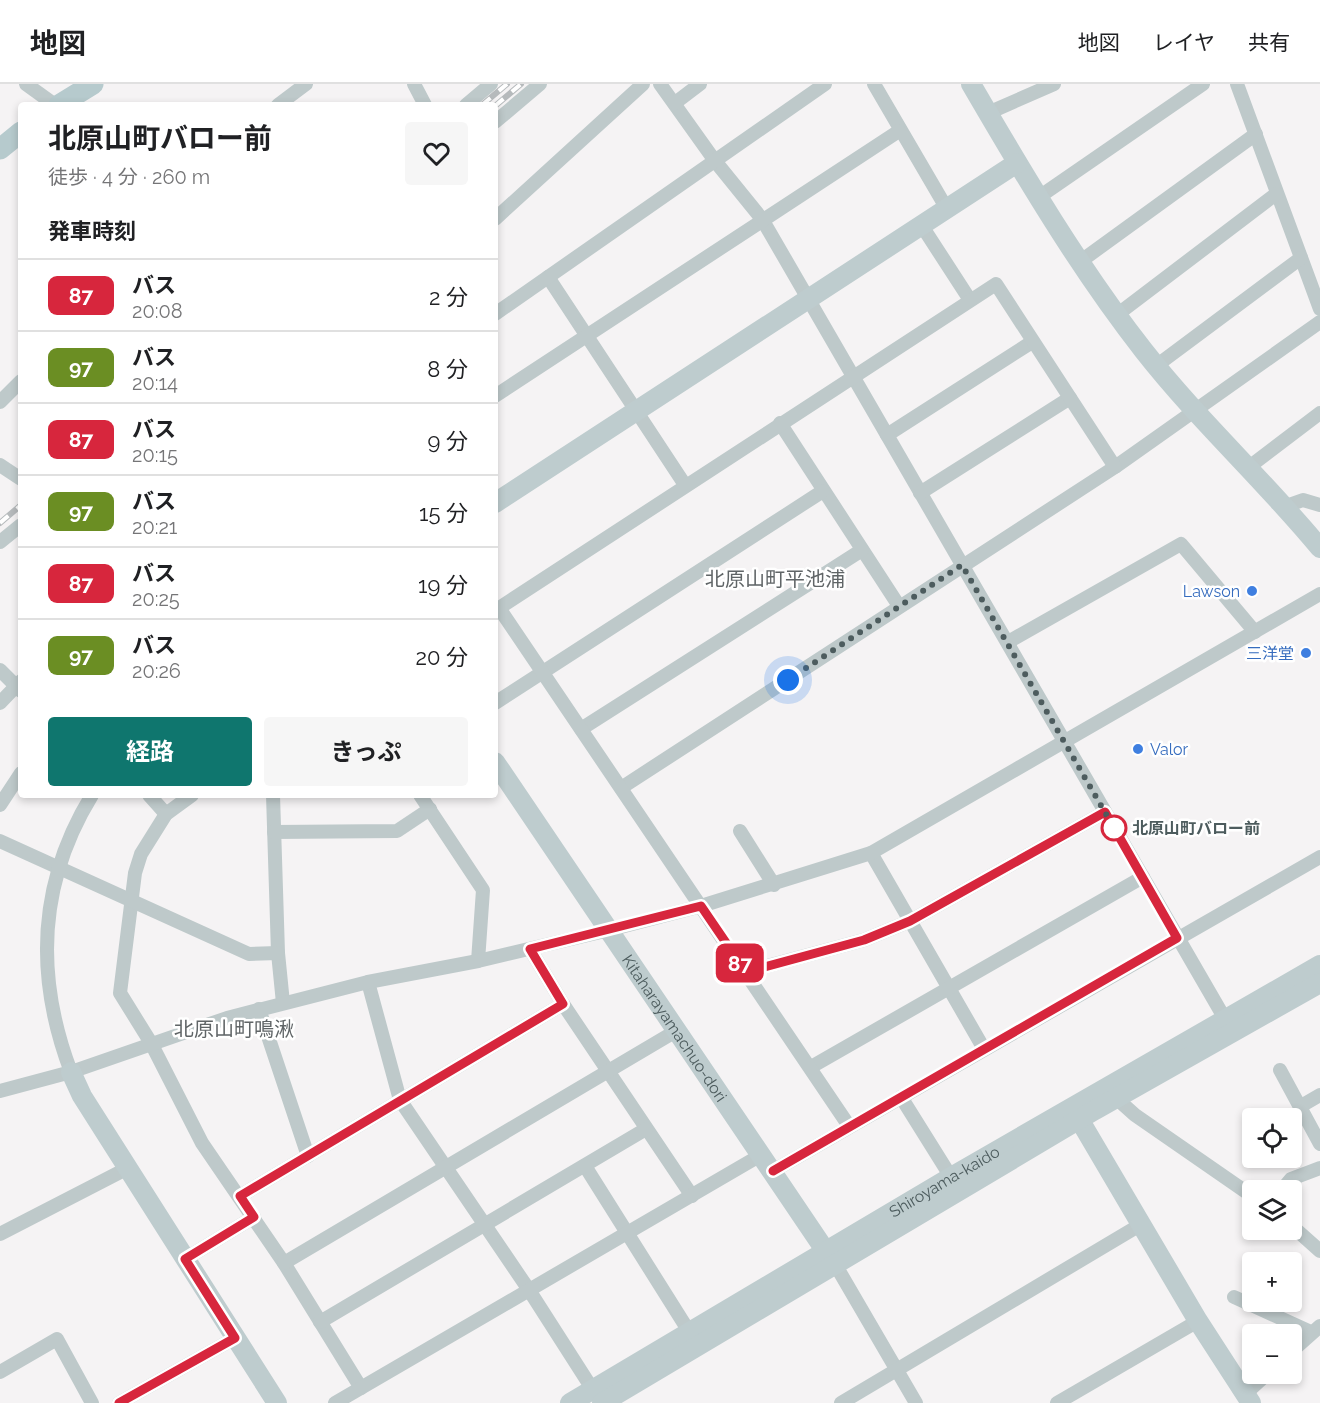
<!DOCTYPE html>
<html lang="ja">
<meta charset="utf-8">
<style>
body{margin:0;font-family:Raleway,"Noto Sans JP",sans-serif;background:#f6f6f6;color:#202124;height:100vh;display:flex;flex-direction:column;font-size:22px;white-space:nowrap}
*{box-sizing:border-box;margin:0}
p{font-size:20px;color:#757577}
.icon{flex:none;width:33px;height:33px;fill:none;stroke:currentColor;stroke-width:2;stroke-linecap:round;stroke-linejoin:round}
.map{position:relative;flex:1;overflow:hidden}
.sheet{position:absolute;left:18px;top:18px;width:480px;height:696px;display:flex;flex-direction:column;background:#fff;border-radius:6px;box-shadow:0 3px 9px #0003}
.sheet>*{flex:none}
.badge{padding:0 12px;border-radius:9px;font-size:21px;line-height:39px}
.buttons{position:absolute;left:1242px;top:1024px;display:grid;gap:12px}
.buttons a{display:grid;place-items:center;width:60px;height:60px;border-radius:6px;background:#fff;box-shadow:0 3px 9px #0003;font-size:30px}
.you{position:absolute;width:30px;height:30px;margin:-15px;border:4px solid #fff;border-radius:50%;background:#1a73e8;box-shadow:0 0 0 9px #1a73e833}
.map>.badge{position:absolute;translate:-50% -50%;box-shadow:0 0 0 3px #fff}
h2{padding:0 30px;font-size:22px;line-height:54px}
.round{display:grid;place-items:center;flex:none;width:63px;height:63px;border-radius:6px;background:#f6f6f6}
.head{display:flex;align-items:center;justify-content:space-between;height:102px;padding:0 30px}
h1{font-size:28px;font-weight:700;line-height:45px}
.primary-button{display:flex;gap:12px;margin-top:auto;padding:12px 30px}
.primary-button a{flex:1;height:69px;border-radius:6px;background:#0f766e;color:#fff;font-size:24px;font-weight:700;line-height:69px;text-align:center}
.primary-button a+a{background:#f6f6f6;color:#202124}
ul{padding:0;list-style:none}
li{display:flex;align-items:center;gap:18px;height:72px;padding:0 30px;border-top:2px solid #e0e0e0}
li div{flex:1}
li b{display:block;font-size:22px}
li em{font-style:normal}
li .badge{min-width:66px;font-weight:700;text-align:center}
header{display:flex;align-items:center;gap:36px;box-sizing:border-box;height:84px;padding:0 30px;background:#fff;border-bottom:2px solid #e0e0e0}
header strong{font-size:28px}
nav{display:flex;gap:33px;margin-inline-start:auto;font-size:21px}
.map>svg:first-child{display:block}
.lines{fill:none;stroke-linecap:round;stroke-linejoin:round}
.street{stroke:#bec9ca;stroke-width:14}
.secondary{stroke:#beccce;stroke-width:20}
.primary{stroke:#b6cacd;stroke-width:21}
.rail-casing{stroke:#b6babc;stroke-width:6}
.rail{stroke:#fff;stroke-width:4;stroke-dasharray:11;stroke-linecap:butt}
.line-casing{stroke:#fff;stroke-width:14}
.line{stroke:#d7263d;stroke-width:9}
.walk{stroke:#4d5c5e;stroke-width:6;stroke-dasharray:0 10.8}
.shop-dot{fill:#3f7fe0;stroke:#fff;stroke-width:2}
.stop-dot{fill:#fff;stroke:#d7263d;stroke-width:3}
.labels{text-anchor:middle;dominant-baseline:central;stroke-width:5;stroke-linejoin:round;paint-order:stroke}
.shop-label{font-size:16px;fill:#366cbe;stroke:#fff;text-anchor:end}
.stop-label{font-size:16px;font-weight:bold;fill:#4d5c5e;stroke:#fff;text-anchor:start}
.street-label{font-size:16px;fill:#4d5c5e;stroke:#fff}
.quarter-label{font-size:20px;fill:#606567;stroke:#fff}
</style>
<header>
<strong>地図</strong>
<nav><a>地図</a><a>レイヤ</a><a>共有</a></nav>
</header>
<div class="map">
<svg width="1320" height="1319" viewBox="0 0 1320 1319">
<rect width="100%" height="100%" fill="#f5f3f4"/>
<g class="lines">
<g class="street">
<path d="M26 0 55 21"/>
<path d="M414 0 425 21"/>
<path d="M660 0 715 77 762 135 1225 935"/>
<path d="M874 0 947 125"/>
<path d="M1237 0 1320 225"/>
<path d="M675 19 700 0"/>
<path d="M278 21 306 0"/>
<path d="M466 21 491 0"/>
<path d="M988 29 1054 0"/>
<path d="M495 38 540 0"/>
<path d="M1039 113 1203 0"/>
<path d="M495 135 643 0"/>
<path d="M922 142 970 216"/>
<path d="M1081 177 1256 50"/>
<path d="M548 193 685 401"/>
<path d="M495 230 825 0"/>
<path d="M1118 230 1276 110"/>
<path d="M1156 282 1301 174"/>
<path d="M495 312 899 47"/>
<path d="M0 318 21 297"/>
<path d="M780 339 899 522"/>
<path d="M887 351 1032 258"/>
<path d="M0 381 21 395"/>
<path d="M1249 383 1320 329"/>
<path d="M920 409 1070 314"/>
<path d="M1286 422 1303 416 1320 421"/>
<path d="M0 458 21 441"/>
<path d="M1008 558 1181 460 1255 548"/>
<path d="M0 586 21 607"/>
<path d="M0 619 21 597"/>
<path d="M495 619 823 407"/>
<path d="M581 645 862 466"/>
<path d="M621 704 1115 383 1320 238"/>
<path d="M149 711 166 730"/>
<path d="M192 711 166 730 141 770 135 789 120 909 151 959 202 1059 284 1179 361 1304"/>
<path d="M273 711 278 869 283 919"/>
<path d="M420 711 483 806 478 877"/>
<path d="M0 721 21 689"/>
<path d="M740 747 774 801"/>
<path d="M274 748 397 747 430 725"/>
<path d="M0 757 249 870 278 869"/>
<path d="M871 769 984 965"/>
<path d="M530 865 563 920 692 1112"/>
<path d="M745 888 864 856 910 837 1105 728"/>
<path d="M368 898 400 1016 529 1206 593 1306"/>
<path d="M259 925 308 1072"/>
<path d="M811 983 1143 793"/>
<path d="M1280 986 1320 1060"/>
<path d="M71 988C35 893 38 799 92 711"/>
<path d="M0 1007 71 988 227 934 368 898 478 877 609 846 701 822 871 769 1320 510"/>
<path d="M901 1013 951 1093"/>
<path d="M1116 1014 1135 1031 1252 1112"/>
<path d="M1301 1022 1320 1011"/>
<path d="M849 1042 499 524 996 200 1115 383"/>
<path d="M585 1082 690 1249"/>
<path d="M773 1087 1320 773"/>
<path d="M1281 1107 1291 1095 1320 1084"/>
<path d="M240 1112 563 920"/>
<path d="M1292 1142 1320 1167"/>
<path d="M0 1150 128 1084"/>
<path d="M185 1175 254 1133"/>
<path d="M284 1179 676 947"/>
<path d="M835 1180 916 1319"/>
<path d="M1234 1213 1311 1248"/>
<path d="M320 1238 646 1045"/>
<path d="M1292 1267 1320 1242"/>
<path d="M0 1288 57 1255 92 1319"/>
<path d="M1245 1310 1267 1290"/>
<path d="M119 1319 235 1254"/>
<path d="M335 1319 761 1071"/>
<path d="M841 1319 1140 1141"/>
<path d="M1057 1319 1198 1237"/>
</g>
<g class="secondary">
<path d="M971 0C1024 91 1079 184 1144 267 1199 337 1264 396 1320 464"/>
<path d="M495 419 1017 79"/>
<path id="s1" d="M495 678 833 1178"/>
<path d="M71 988 82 1012 277 1319"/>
<path d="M1079 1035 1198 1237 1251 1319"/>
<path id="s2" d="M570 1319 951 1093 1320 881"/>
<path d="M602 1319 1095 1026 1320 899"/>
</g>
<g class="primary">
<path d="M59 21 93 0"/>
<path d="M0 65 21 48"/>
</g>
<defs>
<g id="rail">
<path d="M482 21 507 0"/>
<path d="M495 22 521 0"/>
<path d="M0 439 21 421"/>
</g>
</defs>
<use href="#rail" class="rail-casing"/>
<use href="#rail" class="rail"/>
</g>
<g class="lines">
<defs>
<path id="line" d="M119 1319 235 1254 185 1175 254 1133 240 1112 563 920 530 865 701 822 746 888 864 856 910 837 1105 728 1177 854 773 1087"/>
</defs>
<use href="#line" class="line-casing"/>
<use href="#line" class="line"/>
<path class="walk" d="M788 596 962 481 1114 744"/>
</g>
<g class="shop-dot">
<circle cx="1252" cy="507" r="6"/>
<circle cx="1306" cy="569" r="6"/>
<circle cx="1138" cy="665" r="6"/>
</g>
<circle class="stop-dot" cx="1114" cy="744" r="12"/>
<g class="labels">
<g class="shop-label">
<text x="1240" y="507">Lawson</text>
<text x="1294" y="569">三洋堂</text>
<text x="1150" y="665" text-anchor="start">Valor</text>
</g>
<g class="stop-label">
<text x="1132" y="744">北原山町バロー前</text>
</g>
<g class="street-label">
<text stroke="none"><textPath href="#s1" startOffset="321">Kitaharayamachuo-dori</textPath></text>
<text stroke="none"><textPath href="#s2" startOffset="435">Shiroyama-kaido</textPath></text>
</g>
<g class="quarter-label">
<text x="775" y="495">北原山町平池浦</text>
<text x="234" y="945">北原山町鳴湫</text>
</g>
</g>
</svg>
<div class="buttons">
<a><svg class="icon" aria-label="locate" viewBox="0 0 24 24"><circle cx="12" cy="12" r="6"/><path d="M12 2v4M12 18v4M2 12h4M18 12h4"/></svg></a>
<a><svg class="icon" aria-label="layers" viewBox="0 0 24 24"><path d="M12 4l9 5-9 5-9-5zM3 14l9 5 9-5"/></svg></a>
<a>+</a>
<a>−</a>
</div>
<div class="you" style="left:788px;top:596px"></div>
<b class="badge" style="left:740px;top:879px;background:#d7263d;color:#fff">87</b>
<section class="sheet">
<div class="head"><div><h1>北原山町バロー前</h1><p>徒歩 · 4 分 · 260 m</p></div><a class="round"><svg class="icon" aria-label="heart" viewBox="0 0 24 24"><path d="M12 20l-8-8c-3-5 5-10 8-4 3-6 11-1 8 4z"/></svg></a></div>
<h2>発車時刻</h2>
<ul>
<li><span class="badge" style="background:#d7263d;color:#fff">87</span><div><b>バス</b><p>20:08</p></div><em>2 分</em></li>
<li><span class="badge" style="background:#6b8e23;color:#fff">97</span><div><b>バス</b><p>20:14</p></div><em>8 分</em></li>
<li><span class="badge" style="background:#d7263d;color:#fff">87</span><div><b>バス</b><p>20:15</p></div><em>9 分</em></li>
<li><span class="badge" style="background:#6b8e23;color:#fff">97</span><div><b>バス</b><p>20:21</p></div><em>15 分</em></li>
<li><span class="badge" style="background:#d7263d;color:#fff">87</span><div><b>バス</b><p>20:25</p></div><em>19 分</em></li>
<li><span class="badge" style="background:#6b8e23;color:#fff">97</span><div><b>バス</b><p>20:26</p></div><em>20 分</em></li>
</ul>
<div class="primary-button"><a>経路</a><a>きっぷ</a></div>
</section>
</div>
